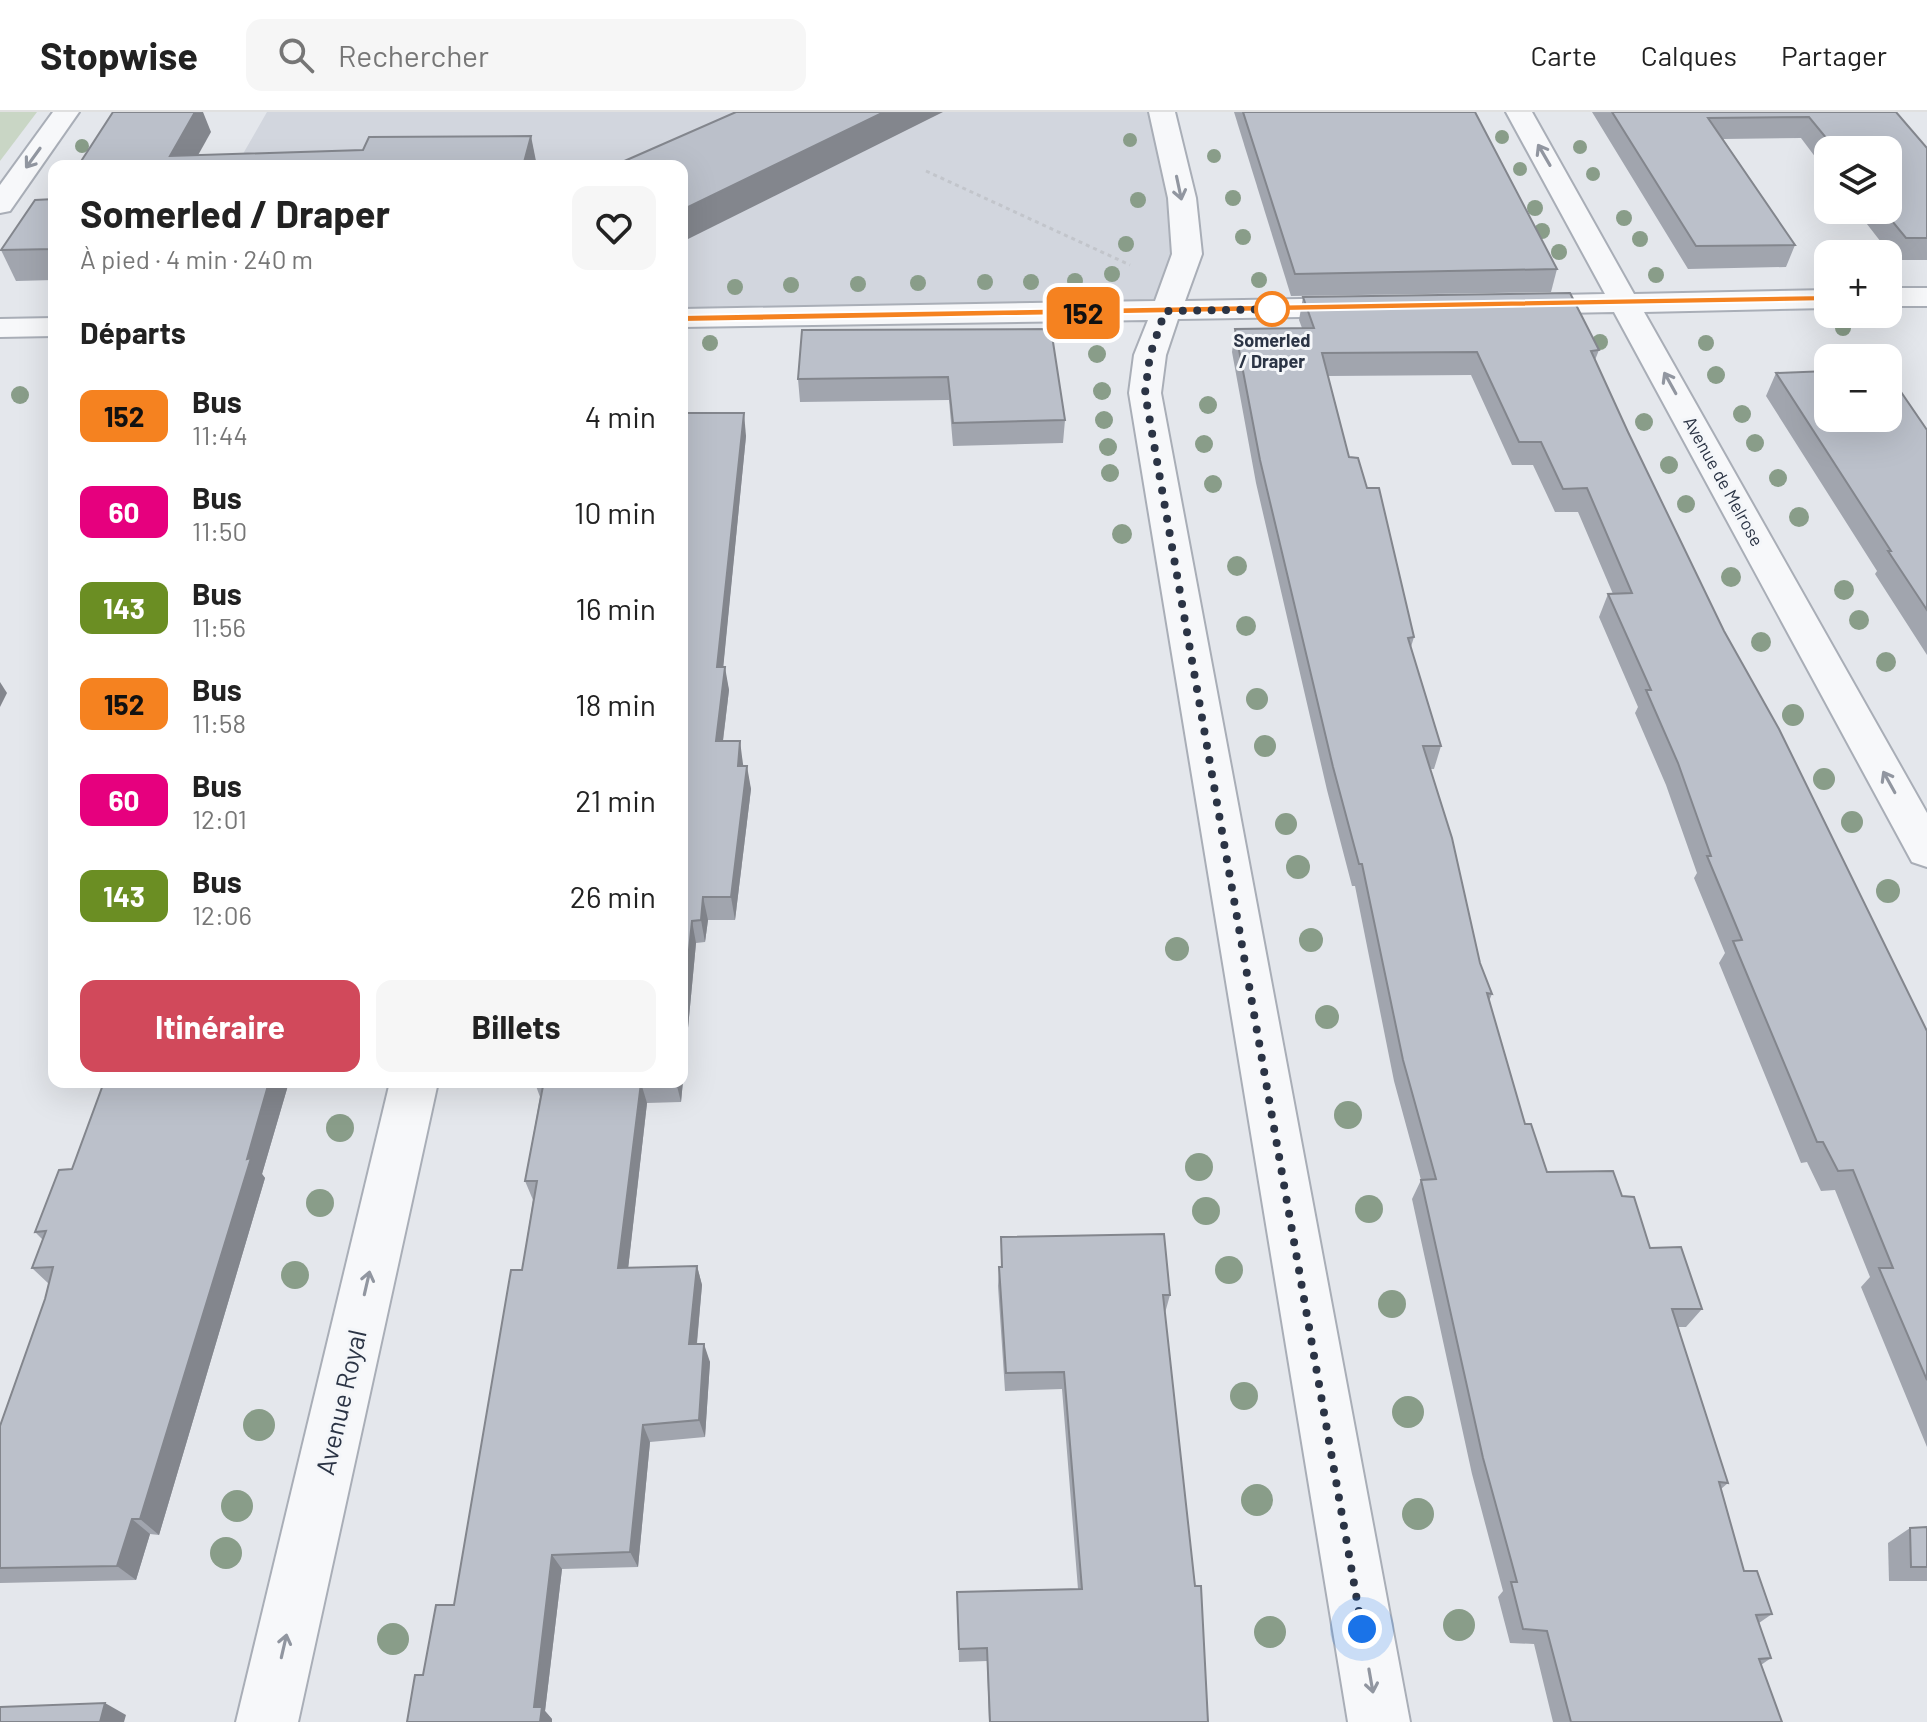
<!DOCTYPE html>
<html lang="fr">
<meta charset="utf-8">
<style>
body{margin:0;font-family:Barlow,sans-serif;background:#f6f6f6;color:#222;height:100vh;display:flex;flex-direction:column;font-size:30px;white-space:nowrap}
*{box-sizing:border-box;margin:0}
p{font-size:26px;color:#767676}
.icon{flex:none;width:44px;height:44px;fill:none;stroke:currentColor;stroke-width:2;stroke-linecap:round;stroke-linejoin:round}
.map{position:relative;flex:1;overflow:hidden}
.side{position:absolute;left:48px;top:48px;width:640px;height:928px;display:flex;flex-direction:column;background:#fff;border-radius:16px;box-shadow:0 8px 32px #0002}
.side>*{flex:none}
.badge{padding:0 16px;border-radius:12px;font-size:28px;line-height:52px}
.controls{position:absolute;left:1814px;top:24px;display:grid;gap:16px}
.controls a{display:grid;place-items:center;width:88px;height:88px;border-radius:16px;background:#fff;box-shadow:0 8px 32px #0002;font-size:40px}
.you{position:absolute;width:40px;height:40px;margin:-20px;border:6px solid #fff;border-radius:50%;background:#1a73e8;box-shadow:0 0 0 12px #1a73e833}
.map>.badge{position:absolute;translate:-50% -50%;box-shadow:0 0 0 4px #fff}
h2{padding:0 32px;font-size:30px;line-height:72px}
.round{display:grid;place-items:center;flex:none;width:84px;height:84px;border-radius:16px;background:#f6f6f6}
.headline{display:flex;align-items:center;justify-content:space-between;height:136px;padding:0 32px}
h1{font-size:38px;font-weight:700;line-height:60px}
.button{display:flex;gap:16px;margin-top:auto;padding:16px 32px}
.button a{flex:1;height:92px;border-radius:16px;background:#d1495b;color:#fff;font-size:32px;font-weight:700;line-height:92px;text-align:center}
.button a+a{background:#f6f6f6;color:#222}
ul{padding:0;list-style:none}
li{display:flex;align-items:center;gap:24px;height:96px;padding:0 32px}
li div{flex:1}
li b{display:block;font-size:30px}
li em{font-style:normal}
li .badge{min-width:88px;font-weight:700;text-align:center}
header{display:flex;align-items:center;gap:48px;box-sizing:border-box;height:112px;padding:0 40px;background:#fff;border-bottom:2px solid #e0e0e0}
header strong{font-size:38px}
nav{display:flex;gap:44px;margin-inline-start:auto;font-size:28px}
.search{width:560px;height:72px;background:#f6f6f6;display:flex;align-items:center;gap:20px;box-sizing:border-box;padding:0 28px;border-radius:16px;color:#767676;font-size:30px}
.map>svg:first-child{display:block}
.built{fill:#d2d6de}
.green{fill:#c9d6c5}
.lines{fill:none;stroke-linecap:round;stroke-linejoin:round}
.minor-casing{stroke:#a9aeb7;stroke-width:4}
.path{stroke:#c2c5cb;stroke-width:3;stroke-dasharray:4 4;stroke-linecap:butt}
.minor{fill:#f7f8fa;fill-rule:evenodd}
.tree{fill:#899d89}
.wall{fill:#a1a5ae}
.shaded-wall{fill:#83868d}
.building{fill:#bbc0ca;stroke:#83868d;stroke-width:2}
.oneway{stroke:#9196a0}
.line{fill:#f58220;stroke:#fff;stroke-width:2}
.walk{stroke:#2b3445;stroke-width:8;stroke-dasharray:0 14.4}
.stop-dot{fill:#fff;stroke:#f58220;stroke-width:4}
.labels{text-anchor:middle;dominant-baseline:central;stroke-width:6;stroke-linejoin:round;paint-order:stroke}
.far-stop-label{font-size:18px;font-weight:bold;fill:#2b3445;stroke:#f4f6f9}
.far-street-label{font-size:18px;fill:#2b3445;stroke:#f4f6f9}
.near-street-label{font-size:26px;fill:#2b3445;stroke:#f4f6f9}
</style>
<header>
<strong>Stopwise</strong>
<div class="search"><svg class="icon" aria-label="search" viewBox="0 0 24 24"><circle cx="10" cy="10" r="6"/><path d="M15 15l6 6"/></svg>Rechercher</div>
<nav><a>Carte</a><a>Calques</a><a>Partager</a></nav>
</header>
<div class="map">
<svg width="1927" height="1610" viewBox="0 0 1927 1610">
<rect width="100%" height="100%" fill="#e4e7ec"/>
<path class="built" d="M267 0H1152L1178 137 1165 199 682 205V54H236Z"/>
<path class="green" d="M0 0H37L0 49Z"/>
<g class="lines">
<defs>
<g id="minor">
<path d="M53 0H79L10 99 0 101V73Z"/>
<path d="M1149 0H1175L1196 86 1202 142 1185 189 1362 186 1373 189 1377 195 1373 201 1362 204 1178 207 1166 243 1161 281 1410 1610H1348L1129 281 1134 243 1148 208 682 215V197L1155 189 1172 142 1168 86Z"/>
<path d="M1506 0H1532L1634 182 1828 178V196L1644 200 1927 701V755L1912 750 1614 200 1514 202 1503 199 1499 193 1503 187 1514 184 1605 182Z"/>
<rect x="1888" y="176" width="39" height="18"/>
<path d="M54 206V224L0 225V207Z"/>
<path d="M390 970H438L298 1610H236Z"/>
</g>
</defs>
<use href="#minor" class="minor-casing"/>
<path class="path" d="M926 59 1130 153"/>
<use href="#minor" class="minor"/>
</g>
<g class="tree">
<circle cx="1502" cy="25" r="7"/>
<circle cx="1130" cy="28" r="7"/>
<circle cx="82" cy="34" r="7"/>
<circle cx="1580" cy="35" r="7"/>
<circle cx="1214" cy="44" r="7"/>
<circle cx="1520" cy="57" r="7"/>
<circle cx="1593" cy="62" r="7"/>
<circle cx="1233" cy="86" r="8"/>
<circle cx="1138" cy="88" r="8"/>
<circle cx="1535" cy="96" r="8"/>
<circle cx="1624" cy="106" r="8"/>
<circle cx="1542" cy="119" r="8"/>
<circle cx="1243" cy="125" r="8"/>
<circle cx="1640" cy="127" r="8"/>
<circle cx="1126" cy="132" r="8"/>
<circle cx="1559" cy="140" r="8"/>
<circle cx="1112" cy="162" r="8"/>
<circle cx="1656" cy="163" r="8"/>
<circle cx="1259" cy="168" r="8"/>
<circle cx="1075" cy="169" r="8"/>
<circle cx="985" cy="170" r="8"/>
<circle cx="1031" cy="170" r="8"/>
<circle cx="918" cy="171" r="8"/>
<circle cx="858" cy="172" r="8"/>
<circle cx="791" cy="173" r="8"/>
<circle cx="735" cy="175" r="8"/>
<circle cx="1843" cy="216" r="8"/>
<circle cx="1600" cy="230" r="8"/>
<circle cx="710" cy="231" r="8"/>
<circle cx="1706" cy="231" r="8"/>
<circle cx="1097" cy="242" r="9"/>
<circle cx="1716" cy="263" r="9"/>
<circle cx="1102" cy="279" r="9"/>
<circle cx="20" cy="283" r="9"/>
<circle cx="1208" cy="293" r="9"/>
<circle cx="1742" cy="302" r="9"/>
<circle cx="1104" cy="308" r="9"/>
<circle cx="1644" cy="310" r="9"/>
<circle cx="1755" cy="331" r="9"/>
<circle cx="1204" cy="332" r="9"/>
<circle cx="1108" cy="335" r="9"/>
<circle cx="1669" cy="353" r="9"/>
<circle cx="1110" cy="361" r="9"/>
<circle cx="1778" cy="366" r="9"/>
<circle cx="1213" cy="372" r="9"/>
<circle cx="1686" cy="392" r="9"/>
<circle cx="1799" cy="405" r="10"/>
<circle cx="1122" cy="422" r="10"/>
<circle cx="1237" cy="454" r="10"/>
<circle cx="1731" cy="465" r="10"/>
<circle cx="1844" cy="478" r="10"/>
<circle cx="1859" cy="508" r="10"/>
<circle cx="1246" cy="514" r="10"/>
<circle cx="1761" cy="530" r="10"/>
<circle cx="1886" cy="550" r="10"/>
<circle cx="1257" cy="587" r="11"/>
<circle cx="1793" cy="603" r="11"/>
<circle cx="1265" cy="634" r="11"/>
<circle cx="1824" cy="667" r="11"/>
<circle cx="1852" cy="710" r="11"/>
<circle cx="1286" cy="712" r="11"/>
<circle cx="1298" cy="755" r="12"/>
<circle cx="1888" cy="779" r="12"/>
<circle cx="1311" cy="828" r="12"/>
<circle cx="1177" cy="837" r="12"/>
<circle cx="1327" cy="905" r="12"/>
<circle cx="1348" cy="1003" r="14"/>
<circle cx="340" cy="1016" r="14"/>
<circle cx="1199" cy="1055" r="14"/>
<circle cx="320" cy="1091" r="14"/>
<circle cx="1369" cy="1097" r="14"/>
<circle cx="1206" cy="1099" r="14"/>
<circle cx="1229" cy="1158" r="14"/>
<circle cx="295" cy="1163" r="14"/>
<circle cx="1392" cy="1192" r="14"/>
<circle cx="1244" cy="1284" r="14"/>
<circle cx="1408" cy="1300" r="16"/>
<circle cx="259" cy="1313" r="16"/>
<circle cx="1257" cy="1388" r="16"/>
<circle cx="237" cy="1394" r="16"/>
<circle cx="1418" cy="1402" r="16"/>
<circle cx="226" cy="1441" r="16"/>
<circle cx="1459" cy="1513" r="16"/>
<circle cx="1270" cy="1520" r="16"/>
<circle cx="393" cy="1527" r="16"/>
</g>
<g class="wall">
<path d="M1234 0H1475L1557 157 1551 180 1291 184Z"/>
<path d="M1592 0H1896L1927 36V148H1895L1856 98H1888V38H1828V62L1801 26 1723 27 1795 133 1786 155 1688 157Z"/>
<path d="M54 87V168L16 169 1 138Z"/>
<path d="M1303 185 1599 238 1595 248 1628 320 1724 519 1927 919V1335L1861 1175 1870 1165 1835 1078 1821 1079 1807 1050 1801 1051 1719 851 1725 841 1694 766 1697 761 1666 673 1635 601 1638 595 1599 505 1608 482H1613L1578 400H1555L1533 353H1512L1471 263 1328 264 1349 345 1414 525 1411 535 1441 634 1434 657H1430L1480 851 1492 882 1489 889 1525 1012 1547 1060 1622 1084 1650 1136 1702 1197 1686 1215H1678L1728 1371 1721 1377 1744 1459 1772 1502 1759 1511 1771 1546 1761 1553 1782 1610H1553L1534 1532 1510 1531 1498 1485 1503 1479 1472 1362 1412 1087 1421 1068 1394 969 1355 774H1352L1327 678 1256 371 1232 240 1235 217 1302 216 1299 208Z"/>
<path d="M1051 217 1065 308 1063 331 953 334 949 288 800 290 798 267Z"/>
<path d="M1776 261 1927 318V543L1875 462 1877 459 1766 284Z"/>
<path d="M682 301 746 324 723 555 729 578 723 629 743 652 751 677 735 808H708L705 830 696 831 681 990 647 991 628 1156 697 1154 702 1173 697 1232 710 1250 705 1325 650 1330 638 1455 562 1457 545 1599 552 1607 423 1563 454 1493 522 1158 533 1088 525 1069 540 985 536 974Z"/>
<path d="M104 970H289L262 1062 265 1066 159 1423 150 1422 136 1468 0 1471V1314L45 1187 49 1172 32 1156 43 1128 35 1120 72 1057Z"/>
<path d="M1001 1125 1170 1183 1165 1201 1208 1610H989L987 1549 959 1550 957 1480 1078 1477 1062 1277 1005 1279 998 1174 999 1155H1001Z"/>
<path d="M1927 1415V1469H1889L1888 1431 1910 1416Z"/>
</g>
<g class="shaded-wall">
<path d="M180 0H203L211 20 192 54 170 44Z"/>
<path d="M884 0H943L682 130V98Z"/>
<path d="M531 24 537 54H523Z"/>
<path d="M744 301 746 324 721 578 717 555Z"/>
<path d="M725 555 729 578 720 652 716 629Z"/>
<path d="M0 570 7 581 0 595Z"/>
<path d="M740 629 743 652 741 677 738 654Z"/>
<path d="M747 654 751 677 735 808 731 785Z"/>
<path d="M703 785 708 808 705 830 701 808Z"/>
<path d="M692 809 696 831 681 990 676 970H682V905Z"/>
<path d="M269 970H289L262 1062 265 1066 159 1423 140 1407Z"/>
<path d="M641 971 647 991 626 1175 618 1156Z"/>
<path d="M697 1154 702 1173 695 1250 689 1232Z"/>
<path d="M704 1232 710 1250 705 1325 699 1308Z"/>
<path d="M643 1313 650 1330 638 1455 630 1440Z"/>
<path d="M132 1407 150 1422 136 1468 117 1454Z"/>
<path d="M552 1443 562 1457 545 1599 552 1607V1610H540L534 1595Z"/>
<path d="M105 1591 126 1603 124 1610H100Z"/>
</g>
<g class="building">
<path d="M113 0H195L170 44 363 38 369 25 531 24 523 54H78Z"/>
<path d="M736 0H884L682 98V54H613Z"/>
<path d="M1243 0H1475L1557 157 1295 162Z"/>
<path d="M1612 0H1896L1927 36V126H1906L1883 98H1888V38H1836L1809 5 1708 6 1795 133 1696 134Z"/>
<path d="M54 87V137L1 138 35 88Z"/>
<path d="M1570 181 1599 238 1591 239 1628 320 1724 519 1779 617 1927 919V1268L1879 1156H1893L1853 1058 1838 1059 1823 1030H1817L1733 829 1742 828 1707 744H1711L1678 651 1646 578H1651L1608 482 1632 481 1587 376 1563 377 1541 330H1519L1477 240 1322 241 1349 345 1358 346 1367 376H1379L1414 525 1408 526 1441 634H1423L1452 726 1480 851 1492 882 1487 881 1525 1012H1531L1547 1060 1613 1059 1622 1084 1634 1085 1650 1136 1681 1135 1702 1197H1672L1728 1371 1719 1370 1744 1459H1757L1772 1502 1756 1503 1771 1546 1759 1547 1782 1610H1571L1547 1519 1523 1517 1511 1470H1517L1483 1346 1421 1068 1436 1067 1403 948 1362 752H1359L1333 655 1260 348 1235 217 1314 216 1303 185Z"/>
<path d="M1051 217 1065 308 953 311 948 265 798 267 802 218Z"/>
<path d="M1828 259V306H1888V261L1927 318V498L1888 439H1891L1776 261Z"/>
<path d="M682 301H744L717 555H725L716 629H740L738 654H747L731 785H703L701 808 692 809 682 905Z"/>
<path d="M104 970H269L247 1047 251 1046 140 1407H132L117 1454 0 1456V1314L45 1187 53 1155 32 1156 46 1119 35 1120 59 1058 72 1057Z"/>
<path d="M537 970H659L641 971 618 1156 697 1154 689 1232H704L699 1308 643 1313 630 1440 552 1443 534 1595H542L540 1610H407L415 1563H423L436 1493H454L511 1158H522L537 1069H525L543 974H536Z"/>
<path d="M1164 1122 1170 1183H1163L1195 1474H1201L1208 1610H990L987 1536 959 1537 957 1480 1082 1477 1064 1260 1006 1261 999 1155H1002L1001 1125Z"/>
<path d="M1927 1415V1455H1911L1910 1416Z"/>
<path d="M105 1591 100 1610H0V1595Z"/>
</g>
<defs><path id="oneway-shaft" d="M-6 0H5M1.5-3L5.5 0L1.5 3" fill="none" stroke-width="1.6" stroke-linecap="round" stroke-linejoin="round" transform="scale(2)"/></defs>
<g class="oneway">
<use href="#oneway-shaft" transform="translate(1544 43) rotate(-120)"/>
<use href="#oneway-shaft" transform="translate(33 46) rotate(126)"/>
<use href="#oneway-shaft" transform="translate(1179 76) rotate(78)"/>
<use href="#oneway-shaft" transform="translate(1670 271) rotate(-119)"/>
<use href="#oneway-shaft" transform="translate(1889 670) rotate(-119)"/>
<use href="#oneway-shaft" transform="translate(367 1171) rotate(-77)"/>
<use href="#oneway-shaft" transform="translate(284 1534) rotate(-77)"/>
<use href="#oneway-shaft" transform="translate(1371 1569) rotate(80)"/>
</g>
<path class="line" d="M1828 183 1832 189 682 210 677 206 682 203Z"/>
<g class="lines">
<path class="walk" d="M1272 197H1285L1165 199 1150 243 1145 281 1362 1517"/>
</g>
<circle class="stop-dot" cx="1272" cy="197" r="16"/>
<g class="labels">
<g class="far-stop-label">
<text x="1272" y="228">Somerled<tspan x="1272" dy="21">/ Draper</tspan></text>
</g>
<g class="far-street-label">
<text transform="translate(1724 369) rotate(61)">Avenue de Melrose</text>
</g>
<g class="near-street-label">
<text transform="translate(340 1290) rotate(-77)">Avenue Royal</text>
</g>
</g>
</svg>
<div class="controls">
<a><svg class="icon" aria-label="layers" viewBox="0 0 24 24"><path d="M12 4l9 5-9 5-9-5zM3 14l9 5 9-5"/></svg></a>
<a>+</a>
<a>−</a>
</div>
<div class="you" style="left:1362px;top:1517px"></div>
<b class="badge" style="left:1083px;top:201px;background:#f58220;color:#111">152</b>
<section class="side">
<div class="headline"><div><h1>Somerled / Draper</h1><p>À pied · 4 min · 240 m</p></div><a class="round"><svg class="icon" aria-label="heart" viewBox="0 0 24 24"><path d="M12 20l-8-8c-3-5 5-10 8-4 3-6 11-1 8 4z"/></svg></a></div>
<h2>Départs</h2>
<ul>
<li><span class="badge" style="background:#f58220;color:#111">152</span><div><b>Bus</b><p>11:44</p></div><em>4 min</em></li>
<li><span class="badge" style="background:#e6007e;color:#fff">60</span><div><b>Bus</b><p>11:50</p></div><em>10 min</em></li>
<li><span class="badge" style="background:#6b8e23;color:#fff">143</span><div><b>Bus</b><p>11:56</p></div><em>16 min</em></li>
<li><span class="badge" style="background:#f58220;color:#111">152</span><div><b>Bus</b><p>11:58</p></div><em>18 min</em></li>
<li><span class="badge" style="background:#e6007e;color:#fff">60</span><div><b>Bus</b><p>12:01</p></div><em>21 min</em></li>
<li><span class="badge" style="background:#6b8e23;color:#fff">143</span><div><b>Bus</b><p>12:06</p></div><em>26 min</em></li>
</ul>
<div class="button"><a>Itinéraire</a><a>Billets</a></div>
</section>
</div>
